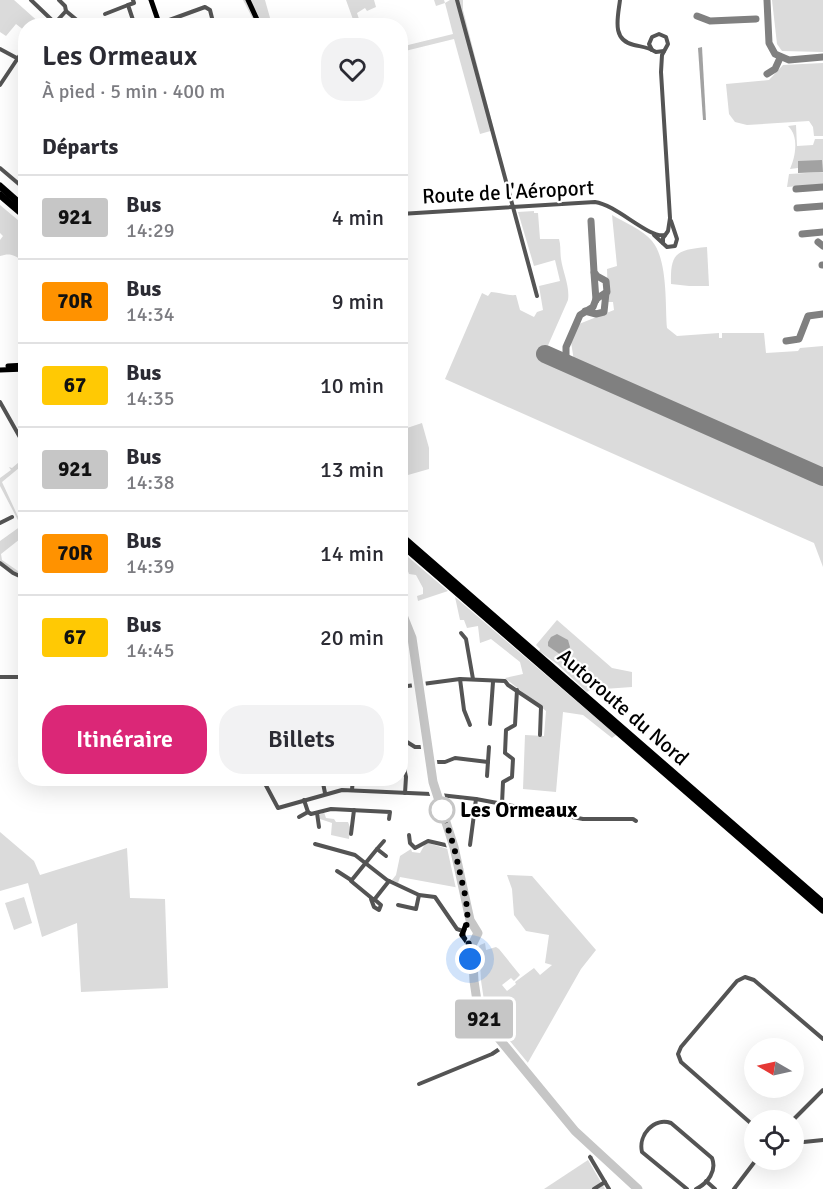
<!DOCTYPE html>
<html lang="fr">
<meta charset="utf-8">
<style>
body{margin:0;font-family:Signika,sans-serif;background:#f2f2f3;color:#2b2b33;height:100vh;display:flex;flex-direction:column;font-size:22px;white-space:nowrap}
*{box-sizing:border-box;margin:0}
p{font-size:20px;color:#7c7c81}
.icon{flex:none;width:33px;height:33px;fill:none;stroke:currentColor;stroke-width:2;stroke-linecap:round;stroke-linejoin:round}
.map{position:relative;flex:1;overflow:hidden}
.sheet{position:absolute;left:18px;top:18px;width:390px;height:768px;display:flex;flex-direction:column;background:#fff;border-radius:24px;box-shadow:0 6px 24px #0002}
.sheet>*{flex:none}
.badge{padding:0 12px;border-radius:4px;font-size:21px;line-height:39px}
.needle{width:39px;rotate:279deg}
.controls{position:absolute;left:744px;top:1038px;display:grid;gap:12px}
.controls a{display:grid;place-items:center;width:60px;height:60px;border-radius:50%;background:#fff;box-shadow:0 6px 24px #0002;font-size:30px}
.you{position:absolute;width:30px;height:30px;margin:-15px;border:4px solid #fff;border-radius:50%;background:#1a73e8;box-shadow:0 0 0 9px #1a73e833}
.map>.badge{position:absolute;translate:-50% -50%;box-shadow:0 0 0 3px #fff}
h2{padding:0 24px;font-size:22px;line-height:54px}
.round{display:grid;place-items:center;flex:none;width:63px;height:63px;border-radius:24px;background:#f2f2f3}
.overview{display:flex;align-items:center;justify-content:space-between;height:102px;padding:0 24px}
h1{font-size:28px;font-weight:600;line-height:45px}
.action{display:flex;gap:12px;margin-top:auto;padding:12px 24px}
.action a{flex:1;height:69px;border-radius:24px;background:#db2777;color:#fff;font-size:24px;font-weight:600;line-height:69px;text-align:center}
.action a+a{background:#f2f2f3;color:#2b2b33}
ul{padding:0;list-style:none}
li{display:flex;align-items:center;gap:18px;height:84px;padding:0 24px;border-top:2px solid #e1e1e2}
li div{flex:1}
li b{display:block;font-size:22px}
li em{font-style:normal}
li .badge{min-width:66px;font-weight:700;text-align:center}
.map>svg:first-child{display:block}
.green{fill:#dbdbdb}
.water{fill:#a2a2a2}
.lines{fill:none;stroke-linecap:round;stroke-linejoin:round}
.taxiway{stroke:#808080;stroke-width:7}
.runway{stroke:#808080;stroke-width:18}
.minor{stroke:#545454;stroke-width:4}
.major{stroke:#000;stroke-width:5}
.highway{stroke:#000;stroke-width:7}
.line-casing{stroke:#fff;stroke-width:14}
.line{stroke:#c6c6c6;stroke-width:9}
.walk{stroke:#000;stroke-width:6;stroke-dasharray:0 10.8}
.stop-dot{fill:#fff;stroke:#c6c6c6;stroke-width:3}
.labels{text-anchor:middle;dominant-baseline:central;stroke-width:4.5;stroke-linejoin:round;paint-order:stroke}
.street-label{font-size:21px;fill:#000;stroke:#fff}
.stop-label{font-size:21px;font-weight:bold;fill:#000;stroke:#fff;text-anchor:start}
</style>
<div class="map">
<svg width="823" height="1189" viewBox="0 0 823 1189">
<rect width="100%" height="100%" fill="#fff"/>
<g class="green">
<path d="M0 0H14L42 25 26 26 25 31 16 24 6 36 0 32Z"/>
<path d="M243 0H265L272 25H256Z"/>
<path d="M346 0H374L376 7 367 11 365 8 357 13 361 25H355Z"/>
<path d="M434 0H444L445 3 450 0H463V10L494 130 480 134 454 39 401 52 400 47 453 34 445 3 436 6Z"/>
<path d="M772 0H823V52L782 51 777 44Z"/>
<path d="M823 63V136H814L813 127 809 121 747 125 735 122 729 114 726 84 769 80 783 65Z"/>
<path d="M796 125 797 146 813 145 815 139H823V184L787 187 789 174 823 172 798 162V168L790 169C796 156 799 136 788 126Z"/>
<path d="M0 205 25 226V263C17 256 11 252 0 256V240L3 236 0 233Z"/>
<path d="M534 211V213H538L540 239H559C561 246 560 252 561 259 563 273 570 286 568 300L542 359 823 484V567L814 543 445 379 482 293 488 296 491 292C499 292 507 296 516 295L520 310 534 317 537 312 543 310 539 286 560 281 555 260 534 266 518 212Z"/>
<path d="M612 215C624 222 643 230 652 241 668 260 665 304 667 328L677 336 719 333V338H722V333H764L766 353 798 351 800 348 823 346V471L574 361 571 342 579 324 614 310 613 302H608L607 269 617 266Z"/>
<path d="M707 247 709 286H689L671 284C670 252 677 250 707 247Z"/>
<path d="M422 423 429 448V469L401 477V430Z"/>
<path d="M25 457V463L2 482 21 523 25 521V535L1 554 2 560 18 571 25 562V579L12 572 0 562V541L21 526 0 486V478L11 470 9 467 12 468Z"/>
<path d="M400 551H401L448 591 418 601 417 596 423 594V588L416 575 409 574 406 566 401 567Z"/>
<path d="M455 597 616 735 612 738 583 715 563 712 556 792 523 789 525 735 544 736 546 711 505 678 523 674 520 662 491 639 480 643 478 626 467 628 464 620H460Z"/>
<path d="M557 620 612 668 632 672V687L590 690 587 692 557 664 539 651 540 649 536 645Z"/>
<path d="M324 812 326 818 334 819 336 822H348L350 827 349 839 331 835 332 823 320 819 319 815Z"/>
<path d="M0 832 34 861 40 875 127 848 130 898 165 899 168 988 81 992 77 923 42 937 28 883 0 891Z"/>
<path d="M428 843 451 850 460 888 400 877 398 883 392 880 396 875 400 856 411 849 412 852 420 853 425 844Z"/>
<path d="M507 875 532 876 596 950 581 969 526 1066C484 1021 476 1009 475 947L485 943 486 950 496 947 499 949 520 975 514 981 511 978 502 985 507 991 516 984 515 982 534 968 540 975 552 965 545 963 549 935 526 931 514 915 512 889Z"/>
<path d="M24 897 32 923 14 930 5 903Z"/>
<path d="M588 1160 605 1189H544Z"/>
</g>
<g class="water">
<path d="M702 47 706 120H703L698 48Z"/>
<path d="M822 160 823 172 798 173V161Z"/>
<path d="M557 634 568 640 570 647 566 655H561L548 646V642L551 637Z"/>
</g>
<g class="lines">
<g class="taxiway">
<path d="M767 0 769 43 775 54 789 60 823 57"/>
<path d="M697 16 710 21 756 19"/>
<path d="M767 74 775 69 780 58"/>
<path d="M796 189 823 187"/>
<path d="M797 208 823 206"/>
<path d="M802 234 823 232"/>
<path d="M818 242 823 246"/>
<path d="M822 265H823"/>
<path d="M594 273 596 300"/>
<path d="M585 311 596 314 604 312 606 293"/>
<path d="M786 341 799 339 808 316 823 314"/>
<path d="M572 366 566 357V347L580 315 593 307 596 299 607 292 606 281 597 276 594 272 591 221"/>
</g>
<path class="runway" d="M545 354 823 477"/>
<g class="minor">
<path d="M31 0 55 23"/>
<path d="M59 0 65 6 66 11 84 26"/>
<path d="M133 0 134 3 128 5 135 26"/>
<path d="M457 0 537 296"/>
<path d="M620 0C618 17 611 40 634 45 643 47 648 47 656 52L664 51"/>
<path d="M105 14 128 5"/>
<path d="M50 26 55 23 66 11"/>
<path d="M153 26 205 7 210 10 214 26"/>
<path d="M0 49 26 63"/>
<path d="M652 50 649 44 652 37 659 34 666 37 668 44 662 55 661 72 670 218 668 231 663 238V243"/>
<path d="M0 85 26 46"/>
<path d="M0 168 26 190"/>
<path d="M400 214 595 202C617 205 649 239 665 235"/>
<path d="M654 235 667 247 675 246 677 239 671 221"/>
<path d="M0 402 26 448"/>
<path d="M0 523 12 517"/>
<path d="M0 563 13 573 26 579"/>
<path d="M461 633 466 639 473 679"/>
<path d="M400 645 413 643"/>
<path d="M0 677H26"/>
<path d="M460 679 464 710 470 725"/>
<path d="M400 687 460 679 505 681 508 685 541 707 540 735"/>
<path d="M490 724 493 682"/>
<path d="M400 742H407L415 747H428"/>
<path d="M431 762H445L455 758 488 762"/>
<path d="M400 765 404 768 406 777 405 793"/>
<path d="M487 776 489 747"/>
<path d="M262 778 278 808 342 790 431 794 476 799 583 819H633L636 821"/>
<path d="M322 778 325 793"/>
<path d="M264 782 280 778"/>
<path d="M352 790 353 778"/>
<path d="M304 800 308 812 311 814 331 809 390 812 389 819"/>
<path d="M502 804 503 782 512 777 513 759 505 753 506 730 515 725 517 690"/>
<path d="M317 813 319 827"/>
<path d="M299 817 308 812"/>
<path d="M351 834 354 810"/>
<path d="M409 835 410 843 415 848 428 841 454 847"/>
<path d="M315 844 355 855 387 880 419 895 435 897 457 929 463 931"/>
<path d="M470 845 476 799"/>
<path d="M377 849 384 841"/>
<path d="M386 856 377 849 351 881 374 900 389 881"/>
<path d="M337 871 351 880"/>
<path d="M371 899 374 907 379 910 381 905 374 899"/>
<path d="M398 905 416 909 419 895"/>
<path d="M419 1084 492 1054 504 1046"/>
<path d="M793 1120 823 1090"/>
<path d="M754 1126 681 1062 678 1054 681 1047 737 981 745 977 754 980 823 1039"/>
<path d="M794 1143 823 1140"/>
<path d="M595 1153 590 1157 609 1189"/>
<path d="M706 1181 715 1189"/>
<path d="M594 1189 605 1182"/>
<path d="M687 1189 642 1152C638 1135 654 1117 671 1123L712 1158C717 1171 708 1183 696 1189"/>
<path d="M734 1189 756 1160"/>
</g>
<g class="major">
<path d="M151 0 160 26"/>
<path d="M248 0 260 26"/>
<path d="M8 366 26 365"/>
<path d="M0 370 26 369"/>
<path d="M400 608 408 624 412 641 433 782 454 847 465 895 468 919 462 935 470 946 475 1003 488 1030 531 1078 576 1134 635 1189"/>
<path d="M469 917 478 933 473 943 472 951"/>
</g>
<g class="highway">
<path d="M0 186 26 209"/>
<path d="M0 195 26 217"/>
<path d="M400 535 823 903"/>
<path d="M400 543 823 910"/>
</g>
</g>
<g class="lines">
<defs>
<path id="line" d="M400 608 412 638 433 782 454 847 470 920 478 933 472 945 474 981 477 1001 486 1023 575 1131 638 1189"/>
</defs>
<use href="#line" class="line-casing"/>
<use href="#line" class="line"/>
<path class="walk" d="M442 810 454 847 466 899 468 922 462 934 469 944 470 959"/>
</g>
<circle class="stop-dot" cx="442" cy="810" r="12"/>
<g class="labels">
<g class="street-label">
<text transform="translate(508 192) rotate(-3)">Route de l'Aéroport</text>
<text transform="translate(623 707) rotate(41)">Autoroute du Nord</text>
</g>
<g class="stop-label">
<text x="460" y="810">Les Ormeaux</text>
</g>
</g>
</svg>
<div class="controls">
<a><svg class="needle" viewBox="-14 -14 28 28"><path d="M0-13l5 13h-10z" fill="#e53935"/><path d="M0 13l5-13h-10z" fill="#7c7c81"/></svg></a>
<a><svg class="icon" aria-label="locate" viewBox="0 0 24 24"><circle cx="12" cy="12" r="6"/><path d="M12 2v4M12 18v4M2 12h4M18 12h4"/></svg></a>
</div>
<div class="you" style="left:470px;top:959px"></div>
<b class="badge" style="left:484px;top:1019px;background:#c6c6c6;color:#111">921</b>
<section class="sheet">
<div class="overview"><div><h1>Les Ormeaux</h1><p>À pied · 5 min · 400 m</p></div><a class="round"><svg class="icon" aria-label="heart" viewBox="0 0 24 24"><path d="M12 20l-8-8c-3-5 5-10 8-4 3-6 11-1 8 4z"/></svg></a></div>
<h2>Départs</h2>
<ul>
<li><span class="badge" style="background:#c6c6c6;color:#111">921</span><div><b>Bus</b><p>14:29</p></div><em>4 min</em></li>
<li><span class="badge" style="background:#ff9200;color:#111">70R</span><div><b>Bus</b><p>14:34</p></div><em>9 min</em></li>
<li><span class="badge" style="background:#ffc904;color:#111">67</span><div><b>Bus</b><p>14:35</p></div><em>10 min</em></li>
<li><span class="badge" style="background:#c6c6c6;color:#111">921</span><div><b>Bus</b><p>14:38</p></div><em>13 min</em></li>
<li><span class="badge" style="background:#ff9200;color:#111">70R</span><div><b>Bus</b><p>14:39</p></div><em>14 min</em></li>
<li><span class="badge" style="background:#ffc904;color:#111">67</span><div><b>Bus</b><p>14:45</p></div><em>20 min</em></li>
</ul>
<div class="action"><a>Itinéraire</a><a>Billets</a></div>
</section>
</div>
